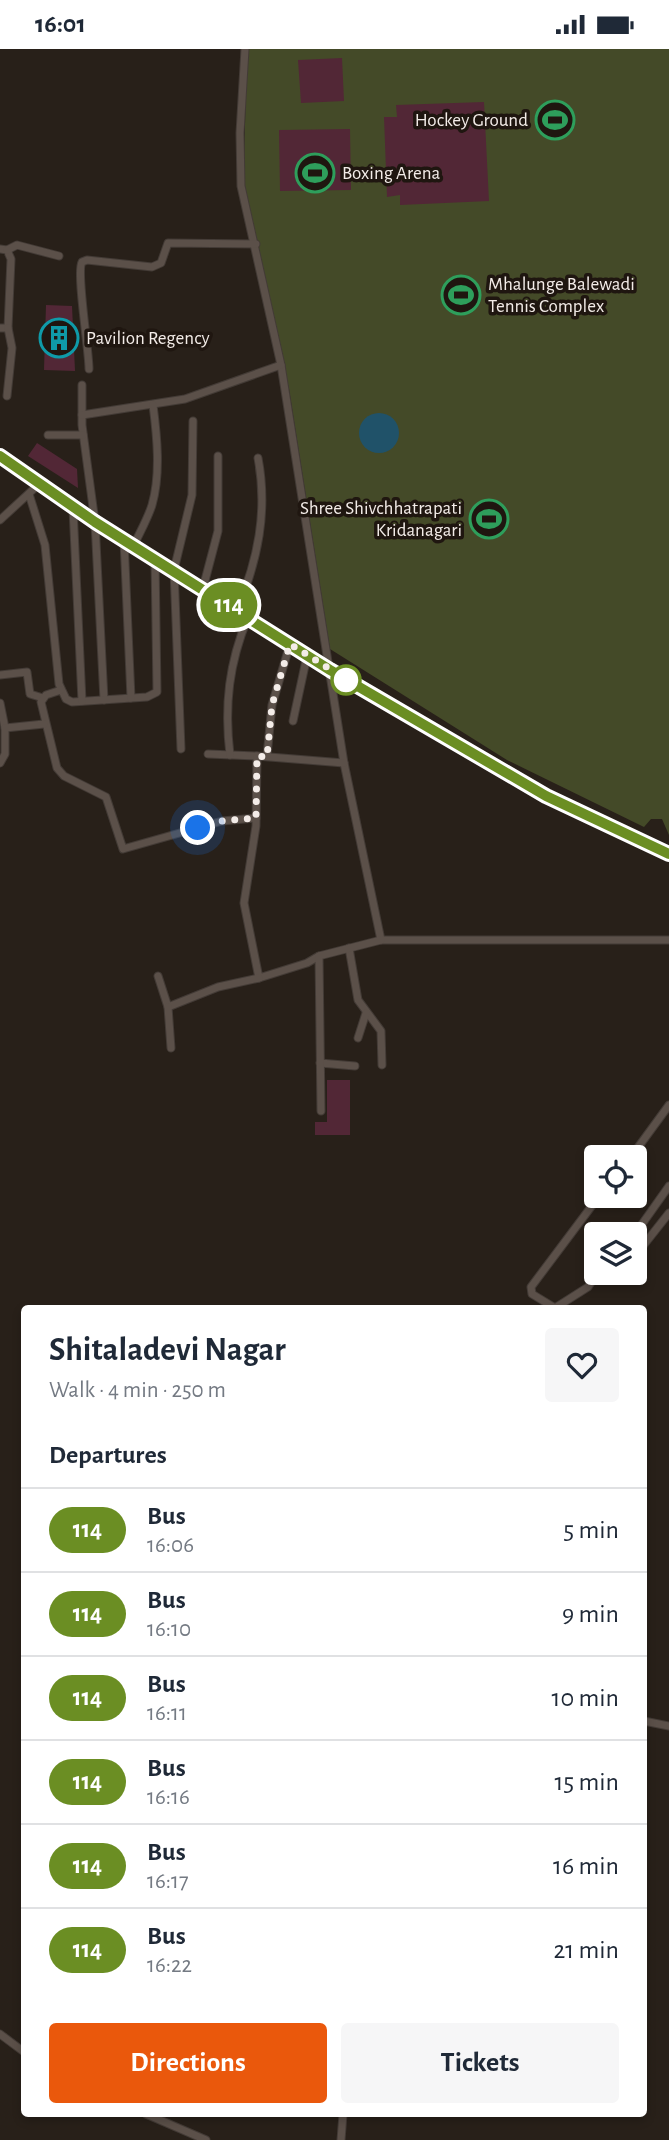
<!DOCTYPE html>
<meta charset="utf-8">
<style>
body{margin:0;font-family:"Alegreya Sans",sans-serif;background:#f6f6f7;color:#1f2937;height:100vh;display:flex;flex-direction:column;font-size:26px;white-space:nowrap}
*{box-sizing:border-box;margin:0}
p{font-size:23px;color:#747a83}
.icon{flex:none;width:38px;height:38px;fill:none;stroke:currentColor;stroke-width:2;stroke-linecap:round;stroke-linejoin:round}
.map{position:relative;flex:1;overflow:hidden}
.side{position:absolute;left:21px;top:1256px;width:626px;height:812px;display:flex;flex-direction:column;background:#fff;border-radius:7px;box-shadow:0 4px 10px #0003}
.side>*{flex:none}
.badge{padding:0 14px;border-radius:23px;font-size:24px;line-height:46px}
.tools{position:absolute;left:584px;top:1096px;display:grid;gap:14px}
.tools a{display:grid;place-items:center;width:63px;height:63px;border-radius:7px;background:#fff;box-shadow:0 4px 10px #0003;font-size:35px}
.you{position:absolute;width:35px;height:35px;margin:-18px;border:5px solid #fff;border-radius:50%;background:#1a73e8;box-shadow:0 0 0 10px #1a73e833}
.map>.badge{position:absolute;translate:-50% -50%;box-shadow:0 0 0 4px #fff}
h2{padding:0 28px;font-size:26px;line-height:63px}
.round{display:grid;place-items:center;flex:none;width:74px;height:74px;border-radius:7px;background:#f6f6f7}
.overview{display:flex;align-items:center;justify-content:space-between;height:119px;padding:0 28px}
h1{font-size:33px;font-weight:700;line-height:52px}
.cta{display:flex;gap:14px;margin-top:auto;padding:14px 28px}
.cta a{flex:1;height:80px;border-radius:7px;background:#ea580c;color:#fff;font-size:28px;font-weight:700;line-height:80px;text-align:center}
.cta a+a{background:#f6f6f7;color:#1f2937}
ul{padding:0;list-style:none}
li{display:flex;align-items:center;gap:21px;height:84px;padding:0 28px;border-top:2px solid #e0e1e3}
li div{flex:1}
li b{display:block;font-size:26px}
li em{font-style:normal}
li .badge{min-width:77px;font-weight:700;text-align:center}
.status{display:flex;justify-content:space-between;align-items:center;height:49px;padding:0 35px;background:#fff;direction:ltr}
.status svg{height:19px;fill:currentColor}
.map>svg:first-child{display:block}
.green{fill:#444a28}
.water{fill:#205269}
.building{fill:#522736}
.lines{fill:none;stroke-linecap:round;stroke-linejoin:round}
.minor-casing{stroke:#433b36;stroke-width:9}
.secondary-casing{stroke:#433b36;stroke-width:12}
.minor{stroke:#5b5049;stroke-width:7}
.secondary{stroke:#886a52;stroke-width:10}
.line-casing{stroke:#fff;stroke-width:16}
.line{stroke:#6b8e23;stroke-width:10}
.walk{stroke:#f3ece8;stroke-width:7;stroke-dasharray:0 12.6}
.stop-dot{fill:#fff;stroke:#6b8e23;stroke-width:3.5}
.labels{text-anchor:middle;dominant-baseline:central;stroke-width:7;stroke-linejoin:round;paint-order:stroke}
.poi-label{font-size:19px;fill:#f3ece8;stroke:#1f1610;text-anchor:start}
</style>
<div class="status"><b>16:01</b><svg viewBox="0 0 49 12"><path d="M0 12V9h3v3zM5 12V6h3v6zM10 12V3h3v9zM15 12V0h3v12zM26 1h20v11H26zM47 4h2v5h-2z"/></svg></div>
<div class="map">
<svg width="669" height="2091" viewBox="0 0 669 2091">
<rect width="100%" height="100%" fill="#282019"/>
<path class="green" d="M247 0H669V786L662 770H651L644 778 507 711 330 600 289 340 243 149Z"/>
<circle class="water" cx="379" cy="384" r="20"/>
<g class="building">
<path d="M342 9 344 52 301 54 298 11Z"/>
<path d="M484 53 489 152 400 156V146L387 148 384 68H397L396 56Z"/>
<path d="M350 80 351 141 280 142 279 81Z"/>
<path d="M46 256 72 257 75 322 44 321Z"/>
<path d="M37 394 77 420 78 439 28 407Z"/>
<path d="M327 1031H350V1086H315V1073H327Z"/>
</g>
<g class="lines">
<defs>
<g id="minor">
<path d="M245 0 240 84 241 137 281 316 344 714 381 891H669"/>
<path d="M0 200 7 201 11 210 8 279H0"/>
<path d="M7 201 17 196 59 207"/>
<path d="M89 320C89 301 76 223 82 213L87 211 152 218 161 214 168 194 256 195"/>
<path d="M82 336V376L95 473 104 651"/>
<path d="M7 347 12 299 8 279"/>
<path d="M82 366 185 350 281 316"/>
<path d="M48 386H83"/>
<path d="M29 445 45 496 59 635 66 650 72 653 147 648 157 643 155 510"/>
<path d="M73 459 82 652"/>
<path d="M0 471 38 436"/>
<path d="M124 491 131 649"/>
<path d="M134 496C140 483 148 469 152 456 161 425 157 387 153 356"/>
<path d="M203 539 218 482V407"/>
<path d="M237 561C258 511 268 462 258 409"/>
<path d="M0 626 27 623 30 645 43 649"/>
<path d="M61 641 46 646 41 653 57 719 64 727 106 748 123 800 222 772 256 769"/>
<path d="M0 654 5 679"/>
<path d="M293 672 307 607"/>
<path d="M181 700 174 521 192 446 193 372"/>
<path d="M208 705 257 707"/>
<path d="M230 706C224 656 229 614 248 568"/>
<path d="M267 707 272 656 290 595"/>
<path d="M0 714 5 705V679L44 675"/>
<path d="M349 899 358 951 381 982 382 1016"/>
<path d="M319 907 307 914 259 929 244 854 256 777 257 707 344 714"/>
<path d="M158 927 168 958 218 938 259 929"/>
<path d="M168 958 171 999"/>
<path d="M358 989 366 964"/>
<path d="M320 1014 355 1017"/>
<path d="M321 1062 319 907 381 891"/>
<path d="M631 1108 669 1056"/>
<path d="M635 1185 669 1137"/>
<path d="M635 1207 669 1164"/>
<path d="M598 1223 588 1238 555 1259 532 1245 531 1238 600 1146"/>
<path d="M644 1672 669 1677"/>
<path d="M0 1985 24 2003"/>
<path d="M146 2065 206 2091"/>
<path d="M341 2091 343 2065"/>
</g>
<path id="secondary" d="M0 407 95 473 330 621 546 746 669 805"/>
</defs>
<use href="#minor" class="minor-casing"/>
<use href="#secondary" class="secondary-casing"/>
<use href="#minor" class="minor"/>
<use href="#secondary" class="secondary"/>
</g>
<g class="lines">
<defs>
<path id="line" d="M0 407 95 473 330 621 546 747 669 805"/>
</defs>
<use href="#line" class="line-casing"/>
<use href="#line" class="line"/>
<path class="walk" d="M198 779 222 772 256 769 257 707 267 708 272 656 290 595 352 634 346 631"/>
</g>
<defs>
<symbol id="stadium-ring" viewBox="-11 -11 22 22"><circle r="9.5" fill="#1f1610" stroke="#2e9e5b" stroke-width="1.5"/><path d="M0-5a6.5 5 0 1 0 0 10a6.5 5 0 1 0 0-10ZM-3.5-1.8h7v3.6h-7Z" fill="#2e9e5b"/></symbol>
<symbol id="building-ring" viewBox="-11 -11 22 22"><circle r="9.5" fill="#1f1610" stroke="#0f9aa8" stroke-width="1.5"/><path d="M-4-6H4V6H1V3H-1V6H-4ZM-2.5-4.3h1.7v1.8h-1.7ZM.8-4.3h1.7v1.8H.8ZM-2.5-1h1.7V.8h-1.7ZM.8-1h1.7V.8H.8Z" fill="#0f9aa8"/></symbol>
</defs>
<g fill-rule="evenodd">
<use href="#stadium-ring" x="533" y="49" width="44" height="44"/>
<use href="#stadium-ring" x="293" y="102" width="44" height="44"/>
<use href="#stadium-ring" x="439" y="224" width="44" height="44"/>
<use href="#building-ring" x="37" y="267" width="44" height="44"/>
<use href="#stadium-ring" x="467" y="448" width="44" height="44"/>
</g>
<circle class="stop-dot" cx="346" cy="631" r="14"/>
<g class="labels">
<g class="poi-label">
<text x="528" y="71" text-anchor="end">Hockey Ground</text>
<text x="342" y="124">Boxing Arena</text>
<text x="488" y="235">Mhalunge Balewadi<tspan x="488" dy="22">Tennis Complex</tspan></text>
<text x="86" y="289">Pavilion Regency</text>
<text x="462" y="459" text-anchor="end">Shree Shivchhatrapati<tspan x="462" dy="22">Kridanagari</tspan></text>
</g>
</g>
</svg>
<div class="tools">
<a><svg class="icon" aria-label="locate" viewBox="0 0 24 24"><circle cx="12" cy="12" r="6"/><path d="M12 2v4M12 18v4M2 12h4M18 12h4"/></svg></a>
<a><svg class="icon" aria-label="layers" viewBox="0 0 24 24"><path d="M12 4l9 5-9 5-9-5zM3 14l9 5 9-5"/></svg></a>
</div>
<div class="you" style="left:198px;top:779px"></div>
<b class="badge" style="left:229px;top:556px;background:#6b8e23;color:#fff">114</b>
<section class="side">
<div class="overview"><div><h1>Shitaladevi Nagar</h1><p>Walk · 4 min · 250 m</p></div><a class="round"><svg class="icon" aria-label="heart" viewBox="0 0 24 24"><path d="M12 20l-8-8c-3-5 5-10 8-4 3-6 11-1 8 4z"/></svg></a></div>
<h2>Departures</h2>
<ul>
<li><span class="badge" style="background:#6b8e23;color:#fff">114</span><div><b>Bus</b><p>16:06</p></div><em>5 min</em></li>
<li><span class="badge" style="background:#6b8e23;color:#fff">114</span><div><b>Bus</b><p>16:10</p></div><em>9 min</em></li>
<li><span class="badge" style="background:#6b8e23;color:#fff">114</span><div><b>Bus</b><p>16:11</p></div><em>10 min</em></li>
<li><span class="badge" style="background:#6b8e23;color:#fff">114</span><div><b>Bus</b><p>16:16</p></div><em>15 min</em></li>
<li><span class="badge" style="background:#6b8e23;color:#fff">114</span><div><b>Bus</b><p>16:17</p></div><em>16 min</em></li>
<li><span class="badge" style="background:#6b8e23;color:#fff">114</span><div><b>Bus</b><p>16:22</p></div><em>21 min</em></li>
</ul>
<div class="cta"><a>Directions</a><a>Tickets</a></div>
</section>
</div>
